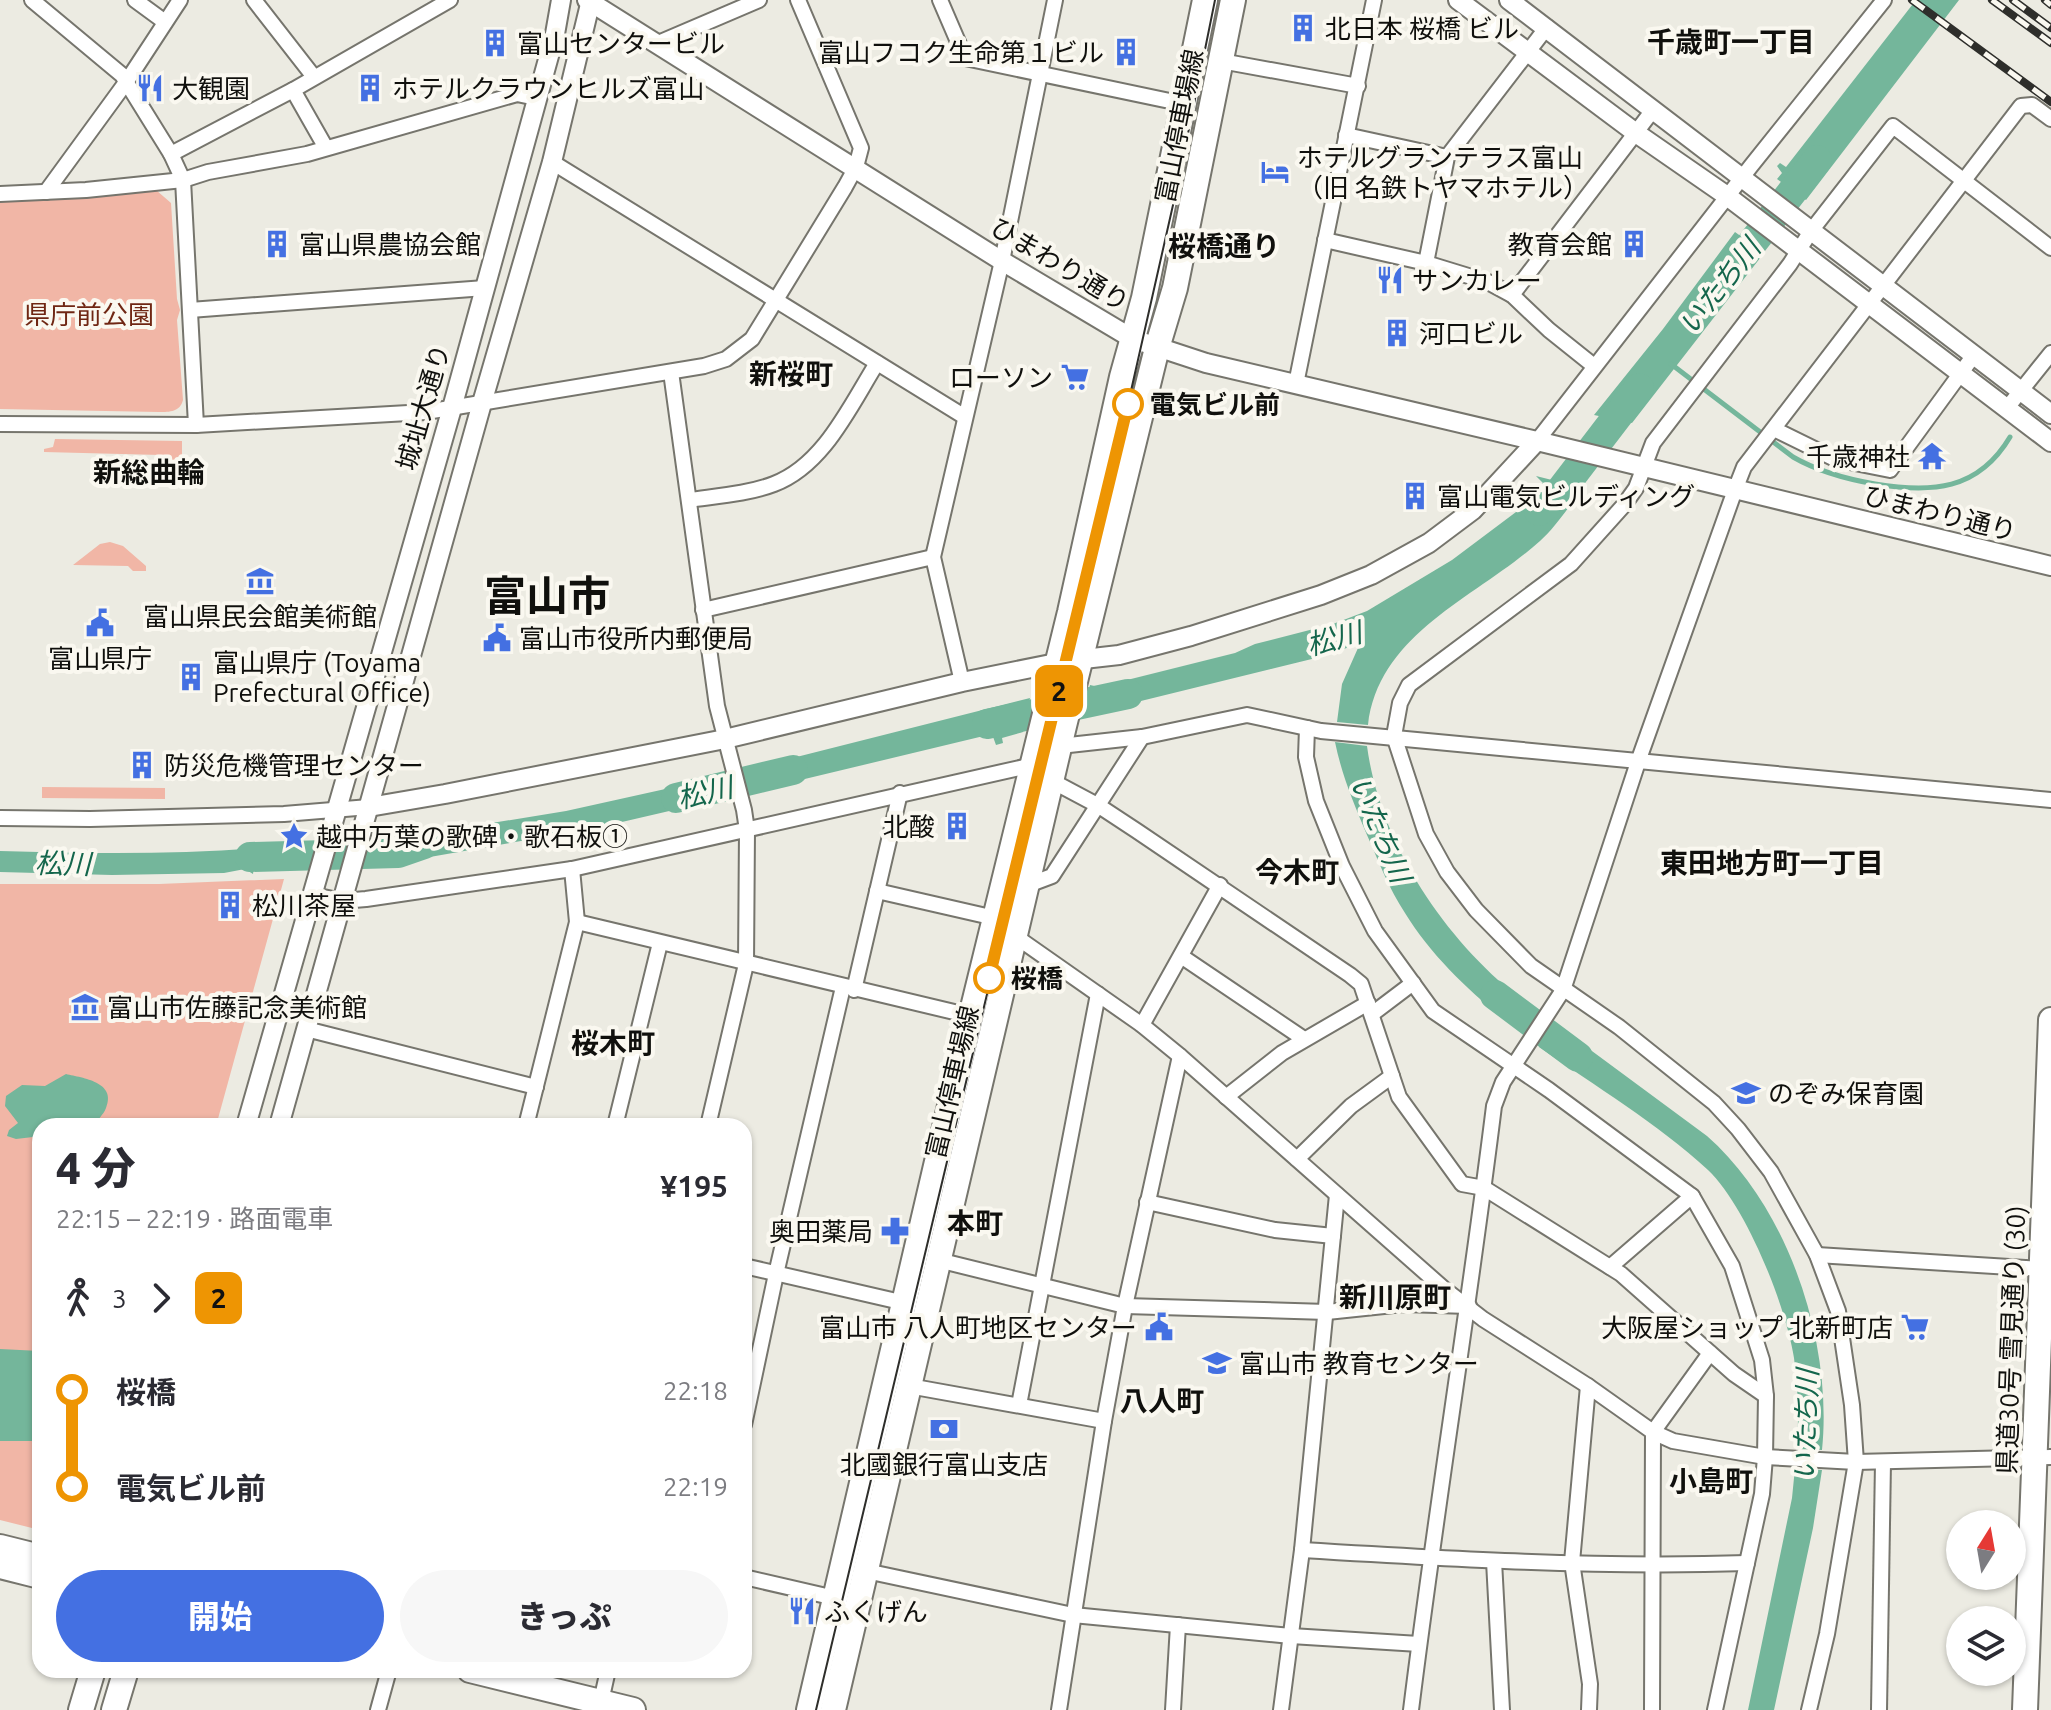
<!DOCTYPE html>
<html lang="ja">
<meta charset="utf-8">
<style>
body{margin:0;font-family:Ubuntu,"Noto Sans JP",sans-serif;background:#f7f7f7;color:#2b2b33;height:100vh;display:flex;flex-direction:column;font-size:30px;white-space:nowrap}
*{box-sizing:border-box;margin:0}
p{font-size:26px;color:#7c7c81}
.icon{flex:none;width:44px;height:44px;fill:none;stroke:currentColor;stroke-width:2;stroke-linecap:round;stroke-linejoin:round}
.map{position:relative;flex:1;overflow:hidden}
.panel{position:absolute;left:32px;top:1118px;width:720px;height:560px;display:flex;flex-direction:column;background:#fff;border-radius:24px;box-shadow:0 2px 6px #0004}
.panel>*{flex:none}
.badge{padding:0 16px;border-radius:12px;font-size:28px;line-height:52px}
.needle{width:52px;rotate:11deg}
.fabs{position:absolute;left:1946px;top:1510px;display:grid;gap:16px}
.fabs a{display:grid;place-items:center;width:80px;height:80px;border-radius:50%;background:#fff;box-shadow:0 2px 6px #0004;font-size:40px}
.map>.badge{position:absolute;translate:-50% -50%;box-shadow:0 0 0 4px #fff}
.legs{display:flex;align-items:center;gap:12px;height:88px;padding:0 24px;font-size:26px}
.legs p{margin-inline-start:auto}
.headline{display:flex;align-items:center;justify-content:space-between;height:136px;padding:0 24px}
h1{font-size:44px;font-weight:800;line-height:60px}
.action{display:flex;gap:16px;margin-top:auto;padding:16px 24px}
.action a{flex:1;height:92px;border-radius:48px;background:#4470e2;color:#fff;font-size:32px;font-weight:800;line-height:92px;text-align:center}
.action a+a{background:#f7f7f7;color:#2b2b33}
ul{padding:0 24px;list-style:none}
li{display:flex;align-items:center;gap:28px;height:96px;font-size:30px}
li i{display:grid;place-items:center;width:12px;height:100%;margin:0 10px;background:currentColor}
li i::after{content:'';width:20px;height:20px;margin:-10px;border:6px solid;border-radius:50%;background:#fff}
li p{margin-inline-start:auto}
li:first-child i{background:linear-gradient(#0000 50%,currentColor 0)}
li:last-child i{background:linear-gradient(currentColor 50%,#0000 0)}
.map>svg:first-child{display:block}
.green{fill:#f1b6a6}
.water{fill:#74b69b}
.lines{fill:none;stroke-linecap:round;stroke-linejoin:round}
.stream{stroke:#74b69b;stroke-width:5}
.river{stroke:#74b69b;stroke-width:30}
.minor-casing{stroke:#76756d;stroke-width:18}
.tertiary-casing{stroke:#76756d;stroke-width:22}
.primary-casing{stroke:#76756d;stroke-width:28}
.trunk-casing{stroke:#76756d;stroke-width:28}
.minor{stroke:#fff;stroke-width:14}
.tertiary{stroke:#fff;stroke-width:18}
.primary{stroke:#fff;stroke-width:24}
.trunk{stroke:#fff;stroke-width:24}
.tram{stroke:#2e2e2b;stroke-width:2}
.rail-casing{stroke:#2e2e2b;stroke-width:8}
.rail{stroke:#faf8f0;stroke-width:5;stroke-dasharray:15;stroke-linecap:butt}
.line-1-casing{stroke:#fff;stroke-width:18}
.line-1{stroke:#ee9503;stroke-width:12}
.stop-1-dot{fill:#fff;stroke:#ee9503;stroke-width:4}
.labels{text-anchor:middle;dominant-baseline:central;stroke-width:8;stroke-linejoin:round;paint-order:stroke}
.poi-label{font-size:26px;fill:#10100d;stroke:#faf8f0;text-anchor:start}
.street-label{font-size:26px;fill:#10100d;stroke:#faf8f0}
.park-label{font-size:26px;fill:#6f2613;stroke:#faf8f0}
.stop-label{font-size:26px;font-weight:bold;fill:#10100d;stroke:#faf8f0;text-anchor:start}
.neighbourhood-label{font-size:28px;font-weight:bold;fill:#10100d;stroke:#faf8f0}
.water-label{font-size:28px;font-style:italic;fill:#14664c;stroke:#faf8f0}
.town-label{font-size:42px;font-weight:bold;fill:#10100d;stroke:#faf8f0}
</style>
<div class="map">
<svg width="2051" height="1710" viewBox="0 0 2051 1710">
<rect width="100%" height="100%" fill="#ecebe2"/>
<g class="green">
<path d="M156 190 171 203 177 299 180 310 177 320 183 400C180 412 170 412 159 412L0 409V201L55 200Z"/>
<path d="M55 439 182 441V475L162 474 161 455 44 452V449L53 447Z"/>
<path d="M110 542 123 546 146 566V571H133L128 566 73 565 100 544Z"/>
<path d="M42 787 165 788V799L42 798Z"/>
<path d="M284 879 216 1126H40V1530L0 1520V884H159Z"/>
</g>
<g class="water">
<path d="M1916 0H1959L1806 200 1777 179 1782 173 1777 166 1780 163 1786 167Z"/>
<path d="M1735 232 1764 253 1632 423 1594 415 1663 329Z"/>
<path d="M1536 476 1584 488C1569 505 1557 526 1540 541 1478 597 1379 632 1368 725L1337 722 1342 684 1358 648 1355 645 1324 656 1084 715 1090 685 1099 687 1235 653 1255 644 1333 624 1367 611 1452 560 1516 512 1543 483Z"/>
<path d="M1030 698 1023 732 1002 738 1003 743 996 745 992 734 755 791 756 779 752 777 749 769Z"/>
<path d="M1335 742 1367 746C1381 850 1452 950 1535 1010L1521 1032C1477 999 1434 960 1405 913 1389 889 1379 862 1367 835 1354 804 1342 776 1335 742Z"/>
<path d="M715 778 717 792 721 799 596 828 384 865 388 842 406 837 566 811Z"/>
<path d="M293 845 287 864 254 866 253 874 245 869 224 873 112 875 0 872V851C98 854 196 855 293 845Z"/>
<path d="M1554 1023 1707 1136C1789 1208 1833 1343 1822 1450L1797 1449C1799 1418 1798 1388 1794 1358 1786 1306 1746 1206 1708 1170 1657 1123 1595 1086 1539 1047Z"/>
<path d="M66 1074C83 1078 117 1082 106 1108 103 1116 98 1117 96 1126H40V1155H37L33 1150V1137L16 1139 7 1136 9 1130 18 1123 5 1106 6 1096 22 1085 45 1086Z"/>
<path d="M0 1349 40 1351V1441H0Z"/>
<path d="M1795 1468 1822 1470 1813 1528 1774 1710H1748L1792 1498Z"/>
</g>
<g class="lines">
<path class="stream" d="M1671 364 1793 457C1819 472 1846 479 1875 484 1931 493 1978 491 2010 437"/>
<g class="river">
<path d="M1728 274 1817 160"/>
<path d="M1539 511 1561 490 1639 388"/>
<path d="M987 724 1128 694"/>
<path d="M676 798 793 770"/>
<path d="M250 857 398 853 424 844"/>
<path d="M1495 995 1578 1057"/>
</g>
<defs>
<g id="minor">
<path d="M32 0 122 75 171 154 183 180 196 425"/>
<path d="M135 0 165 22"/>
<path d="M254 0 314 77"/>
<path d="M940 0 965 58 1184 104"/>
<path d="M656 44 759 0"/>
<path d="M1221 61 1358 86"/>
<path d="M293 90 326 148"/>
<path d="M1346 135 1447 157"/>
<path d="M171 154 293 90 450 0"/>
<path d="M552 162 965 417"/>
<path d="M46 192 127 81 180 0"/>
<path d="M0 194 86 190 183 180 208 172 307 154 517 94 536 98"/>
<path d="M1325 240 1426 263 1488 282 1512 295 1549 330 1594 366"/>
<path d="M1426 263 1447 157 1547 27"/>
<path d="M1512 295 1653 110"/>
<path d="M190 310 485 288"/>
<path d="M671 372 717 706 744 810 747 830 746 964 708 1126"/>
<path d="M1296 384 1374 0"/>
<path d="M2007 408 2051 353"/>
<path d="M0 424 196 425 426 412 704 366 726 359 752 339 845 187 856 167 861 148 798 0"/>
<path d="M1774 429 1835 459 1890 470 1974 355"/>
<path d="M1537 441 1751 166 1884 0"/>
<path d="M689 500C717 496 748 494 774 484 824 465 850 406 877 363"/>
<path d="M703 610 933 557"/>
<path d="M962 682 933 557 1002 261 1055 0"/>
<path d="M1307 728 1306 757 1316 801 1342 866 1375 931 1433 1011 1549 1090 1692 1196 1732 1266 1762 1360 1766 1396 1765 1457 1762 1494 1715 1710"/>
<path d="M1060 746 1142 737 1247 715 1321 731 2051 800"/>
<path d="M1052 781 1099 806 1137 831 1350 975 1361 984 1399 1097 1462 1184 1484 1188 1621 1274 1734 1374 1766 1396"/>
<path d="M0 818 90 819 284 814 369 807"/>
<path d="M1028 885 1052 876 1142 737"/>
<path d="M877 891 995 918"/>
<path d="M314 895 342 901 366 899 572 869 1033 765"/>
<path d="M577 922 971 1016"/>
<path d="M1015 936 1142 1025 1180 1056 1443 1288 1483 1319 1588 1386 1653 1432 1673 1441 1765 1457 1856 1462 2051 1457"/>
<path d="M1181 956 1304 1039"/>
<path d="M854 990 900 793"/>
<path d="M1372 1014 1413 983"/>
<path d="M1142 1025 1220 885"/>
<path d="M306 1029 536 1087"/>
<path d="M1226 1097 1282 1053 1368 1003"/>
<path d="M526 1126 577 922 572 869"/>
<path d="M615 1126 660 943"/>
<path d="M1297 1159 1351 1106 1392 1076"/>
<path d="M1147 1202 1275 1230 1333 1236"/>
<path d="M1817 1255 2041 1269"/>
<path d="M938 1260 1125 1306 1327 1312 1403 1304 1469 1306"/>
<path d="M744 1266 905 1303"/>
<path d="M1610 1267 1692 1196"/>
<path d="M909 1386 1104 1421"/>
<path d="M1588 1386 1572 1562 1590 1684 1589 1710"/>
<path d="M1019 1405 1098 994"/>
<path d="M744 1425 776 1274 843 987"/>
<path d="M1302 1550C1450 1559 1599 1568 1747 1563"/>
<path d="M1494 1561 1502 1710"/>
<path d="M866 1571 1073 1615 1291 1636 1419 1644"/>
<path d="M744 1577 835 1598"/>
<path d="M600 1706 608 1670"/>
<path d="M378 1710 389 1670"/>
<path d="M1059 1710 1104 1421 1125 1306 1180 1056"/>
<path d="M1173 1710 1178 1625"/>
<path d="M1281 1710 1302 1550 1337 1195"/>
<path d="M1411 1710C1436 1508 1469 1308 1494 1106L1503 1082 1563 990 1639 759 1735 490 1744 467 2021 106 2032 105 2051 119"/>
<path d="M1652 1710 1653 1432 1710 1353"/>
<path d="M1809 1710 1827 1634 1856 1462 1852 1405 1838 1311 1817 1255 1771 1172 1738 1129 1714 1103 1619 1027 1531 966 1476 910 1447 872 1426 834 1394 736 1400 703 1409 685 1571 564 1624 505 1636 488 1653 443 1790 264 1811 231 1893 126 2051 248"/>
<path d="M1879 1710 1883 1462"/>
</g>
<g id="tertiary">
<path d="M587 0 1002 261 1133 339 1206 363 1537 441 2051 566"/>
<path d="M1458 0 1636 133 1727 196 2051 442"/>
<path d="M1509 0 2051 414"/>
<path d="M369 807 445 794 725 739 962 682 1066 661 1119 655 1191 636 1321 595 1371 575 1429 543 1473 510 1537 441"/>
<path d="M246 1126 452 408 555 34 561 0"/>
<path d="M279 1126 482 403 552 162 591 0"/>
</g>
<g id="primary">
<path d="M0 1547 40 1557"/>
<path d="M0 1566 40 1576"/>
<path d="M809 1710 971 1016 1070 612 1122 377 1144 298 1205 0"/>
<path d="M833 1710 1064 726 1157 348 1175 288 1233 0"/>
<path d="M2025 1710 2051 1020"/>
</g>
<g id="trunk">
<path d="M470 1670 633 1710"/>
<path d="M81 1710 93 1670"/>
<path d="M114 1710 126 1670"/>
</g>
</defs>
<use href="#minor" class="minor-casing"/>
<use href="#tertiary" class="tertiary-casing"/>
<use href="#primary" class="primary-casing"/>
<use href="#trunk" class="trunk-casing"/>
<use href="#minor" class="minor"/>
<use href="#tertiary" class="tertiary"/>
<use href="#primary" class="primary"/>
<use href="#trunk" class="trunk"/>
<path class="tram" d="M816 1710 1128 404 1178 183 1215 0"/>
<defs>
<g id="rail">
<path d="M1912 0 2051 102"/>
<path d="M1992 0 2051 43"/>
<path d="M2013 0 2051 28"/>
<path d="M2045 0 2051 5"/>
</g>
</defs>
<use href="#rail" class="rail-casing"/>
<use href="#rail" class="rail"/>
</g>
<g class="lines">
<defs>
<path id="line-1" d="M989 978 1128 404"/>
</defs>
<use href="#line-1" class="line-1-casing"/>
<use href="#line-1" class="line-1"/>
</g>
<defs>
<symbol id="building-bare" viewBox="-9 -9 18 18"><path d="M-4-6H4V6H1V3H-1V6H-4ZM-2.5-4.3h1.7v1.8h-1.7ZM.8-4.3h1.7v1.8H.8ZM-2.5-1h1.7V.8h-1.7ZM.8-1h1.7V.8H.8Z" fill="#4470e2" stroke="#faf8f0" stroke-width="2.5" paint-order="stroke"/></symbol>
<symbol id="restaurant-bare" viewBox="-9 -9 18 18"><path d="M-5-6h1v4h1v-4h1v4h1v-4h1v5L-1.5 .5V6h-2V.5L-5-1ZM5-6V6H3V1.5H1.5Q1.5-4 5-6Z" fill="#4470e2" stroke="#faf8f0" stroke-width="2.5" paint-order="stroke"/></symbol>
<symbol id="hotel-bare" viewBox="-9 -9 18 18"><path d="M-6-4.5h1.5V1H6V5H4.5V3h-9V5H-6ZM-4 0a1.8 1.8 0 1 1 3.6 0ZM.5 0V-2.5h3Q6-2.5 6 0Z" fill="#4470e2" stroke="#faf8f0" stroke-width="2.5" paint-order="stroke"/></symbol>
<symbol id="supermarket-bare" viewBox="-9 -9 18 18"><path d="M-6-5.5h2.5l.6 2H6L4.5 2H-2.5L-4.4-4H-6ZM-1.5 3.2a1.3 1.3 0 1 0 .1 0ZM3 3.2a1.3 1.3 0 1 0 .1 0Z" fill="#4470e2" stroke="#faf8f0" stroke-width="2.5" paint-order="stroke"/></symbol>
<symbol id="temple-bare" viewBox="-9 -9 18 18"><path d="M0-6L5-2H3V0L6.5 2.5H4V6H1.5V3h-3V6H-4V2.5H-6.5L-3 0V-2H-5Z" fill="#4470e2" stroke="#faf8f0" stroke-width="2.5" paint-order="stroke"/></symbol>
<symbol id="museum-bare" viewBox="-9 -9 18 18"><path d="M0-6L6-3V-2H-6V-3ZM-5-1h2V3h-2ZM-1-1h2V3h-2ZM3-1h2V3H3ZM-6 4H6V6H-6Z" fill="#4470e2" stroke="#faf8f0" stroke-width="2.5" paint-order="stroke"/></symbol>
<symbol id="civic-bare" viewBox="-9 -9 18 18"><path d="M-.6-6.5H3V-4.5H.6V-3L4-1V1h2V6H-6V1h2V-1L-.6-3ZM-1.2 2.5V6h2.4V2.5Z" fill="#4470e2" stroke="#faf8f0" stroke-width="2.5" paint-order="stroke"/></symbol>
<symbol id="sight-bare" viewBox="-9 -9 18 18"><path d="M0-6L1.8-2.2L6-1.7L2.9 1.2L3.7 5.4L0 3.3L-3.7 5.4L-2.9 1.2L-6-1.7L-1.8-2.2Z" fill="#4470e2" stroke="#faf8f0" stroke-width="2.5" paint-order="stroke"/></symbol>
<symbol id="school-bare" viewBox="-9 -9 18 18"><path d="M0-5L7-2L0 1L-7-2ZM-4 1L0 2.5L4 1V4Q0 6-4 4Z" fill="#4470e2" stroke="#faf8f0" stroke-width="2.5" paint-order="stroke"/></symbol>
<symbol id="pharmacy-bare" viewBox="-9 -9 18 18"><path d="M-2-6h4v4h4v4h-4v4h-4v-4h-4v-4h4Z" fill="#4470e2" stroke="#faf8f0" stroke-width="2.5" paint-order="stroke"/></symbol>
<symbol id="bank-bare" viewBox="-9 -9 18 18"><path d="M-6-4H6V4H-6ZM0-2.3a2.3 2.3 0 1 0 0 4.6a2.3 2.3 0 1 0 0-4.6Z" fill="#4470e2" stroke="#faf8f0" stroke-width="2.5" paint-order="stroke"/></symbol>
</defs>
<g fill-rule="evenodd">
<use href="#building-bare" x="1283" y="8" width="40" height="40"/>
<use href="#building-bare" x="475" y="23" width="40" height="40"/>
<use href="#building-bare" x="1106" y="32" width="40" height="40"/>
<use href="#restaurant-bare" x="130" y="68" width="40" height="40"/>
<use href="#building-bare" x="350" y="68" width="40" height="40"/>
<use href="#hotel-bare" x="1255" y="152" width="40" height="40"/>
<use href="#building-bare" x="257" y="224" width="40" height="40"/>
<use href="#building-bare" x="1614" y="224" width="40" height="40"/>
<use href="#restaurant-bare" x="1370" y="260" width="40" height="40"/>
<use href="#building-bare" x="1377" y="313" width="40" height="40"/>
<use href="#supermarket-bare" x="1055" y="357" width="40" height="40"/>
<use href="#temple-bare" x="1912" y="436" width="40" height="40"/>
<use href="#building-bare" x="1395" y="476" width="40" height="40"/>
<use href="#museum-bare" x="240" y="561" width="40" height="40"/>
<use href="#civic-bare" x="80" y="603" width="40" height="40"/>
<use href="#civic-bare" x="477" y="618" width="40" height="40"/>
<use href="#building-bare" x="171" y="657" width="40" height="40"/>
<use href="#building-bare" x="122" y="745" width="40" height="40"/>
<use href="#building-bare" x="937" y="806" width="40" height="40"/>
<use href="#sight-bare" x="274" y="816" width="40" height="40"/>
<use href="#building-bare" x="210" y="885" width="40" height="40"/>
<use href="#museum-bare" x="65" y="987" width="40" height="40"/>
<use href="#school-bare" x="1726" y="1073" width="40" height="40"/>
<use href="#pharmacy-bare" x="875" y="1211" width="40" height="40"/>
<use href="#civic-bare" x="1139" y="1307" width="40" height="40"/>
<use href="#supermarket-bare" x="1895" y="1307" width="40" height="40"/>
<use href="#school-bare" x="1197" y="1343" width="40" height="40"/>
<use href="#bank-bare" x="924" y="1409" width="40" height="40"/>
<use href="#restaurant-bare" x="782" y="1591" width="40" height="40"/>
</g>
<g class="stop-1-dot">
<circle cx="1128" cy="404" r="14"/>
<circle cx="989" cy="978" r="14"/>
</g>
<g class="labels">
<g class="poi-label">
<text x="1325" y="28">北日本 桜橋 ビル</text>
<text x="517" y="43">富山センタービル</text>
<text x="1104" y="52" text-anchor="end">富山フコク生命第１ビル</text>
<text x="172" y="88">大観園</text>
<text x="392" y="88">ホテルクラウンヒルズ富山</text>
<text x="1297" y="157">ホテルグランテラス富山<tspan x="1297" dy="30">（旧 名鉄トヤマホテル）</tspan></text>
<text x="299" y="244">富山県農協会館</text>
<text x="1612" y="244" text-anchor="end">教育会館</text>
<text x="1412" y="280">サンカレー</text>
<text x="1419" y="333">河口ビル</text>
<text x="1053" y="377" text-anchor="end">ローソン</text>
<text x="1910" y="456" text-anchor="end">千歳神社</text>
<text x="1437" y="496">富山電気ビルディング</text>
<text x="260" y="616" text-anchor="middle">富山県民会館美術館</text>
<text x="519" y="638">富山市役所内郵便局</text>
<text x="100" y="658" text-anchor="middle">富山県庁</text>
<text x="213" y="662">富山県庁 (Toyama<tspan x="213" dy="30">Prefectural Office)</tspan></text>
<text x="164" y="765">防災危機管理センター</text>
<text x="935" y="826" text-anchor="end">北酸</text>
<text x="316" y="836">越中万葉の歌碑・歌石板①</text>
<text x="252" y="905">松川茶屋</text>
<text x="107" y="1007">富山市佐藤記念美術館</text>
<text x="1768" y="1093">のぞみ保育園</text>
<text x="873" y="1231" text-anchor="end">奥田薬局</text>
<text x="1137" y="1327" text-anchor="end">富山市 八人町地区センター</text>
<text x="1893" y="1327" text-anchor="end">大阪屋ショップ 北新町店</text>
<text x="1239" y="1363">富山市 教育センター</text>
<text x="944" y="1464" text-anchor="middle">北國銀行富山支店</text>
<text x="824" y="1611">ふくげん</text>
</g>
<g class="street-label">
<text transform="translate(1179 126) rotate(-79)">富山停車場線</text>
<text transform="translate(1060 264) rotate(31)">ひまわり通り</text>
<text transform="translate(423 407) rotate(-74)">城址大通り</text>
<text transform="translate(1940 513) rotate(14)">ひまわり通り</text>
<text transform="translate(952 1082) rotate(-77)">富山停車場線</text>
<text transform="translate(2011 1340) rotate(-88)">県道30号 雪見通り (30)</text>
</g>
<g class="park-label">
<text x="89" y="314">県庁前公園</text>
</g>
<g class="stop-label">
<text x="1150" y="404">電気ビル前</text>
<text x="1011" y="978">桜橋</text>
</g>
<g class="neighbourhood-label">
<text x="1731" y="41">千歳町一丁目</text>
<text x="1224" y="245">桜橋通り</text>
<text x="791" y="373">新桜町</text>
<text x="149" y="471">新総曲輪</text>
<text x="1772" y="862">東田地方町一丁目</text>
<text x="1297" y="871">今木町</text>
<text x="613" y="1042">桜木町</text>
<text x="975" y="1222">本町</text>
<text x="1395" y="1296">新川原町</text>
<text x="1162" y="1400">八人町</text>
<text x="1711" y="1480">小島町</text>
</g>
<g class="water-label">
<text transform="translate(1719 286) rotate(-52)">いたち川</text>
<text transform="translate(1334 638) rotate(-15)">松川</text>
<text transform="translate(705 792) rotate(-13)">松川</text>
<text transform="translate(1381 829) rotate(67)">いたち川</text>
<text transform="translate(63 863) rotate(1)">松川</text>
<text transform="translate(1805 1425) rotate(-88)">いたち川</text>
</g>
<g class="town-label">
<text x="547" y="595">富山市</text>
</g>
</g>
</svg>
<div class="fabs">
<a><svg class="needle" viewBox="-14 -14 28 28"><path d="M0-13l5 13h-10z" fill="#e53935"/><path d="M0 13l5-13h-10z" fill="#7c7c81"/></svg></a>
<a><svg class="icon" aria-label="layers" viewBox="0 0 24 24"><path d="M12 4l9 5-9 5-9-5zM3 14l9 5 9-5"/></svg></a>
</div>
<b class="badge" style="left:1059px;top:691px;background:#ee9503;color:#111">2</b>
<section class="panel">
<div class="headline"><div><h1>4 分</h1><p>22:15 – 22:19 · 路面電車</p></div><b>¥195</b></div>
<div class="legs"><svg class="icon" aria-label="walk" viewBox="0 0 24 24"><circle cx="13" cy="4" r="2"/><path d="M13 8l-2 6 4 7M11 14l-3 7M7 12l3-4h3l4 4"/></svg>3<svg class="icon" aria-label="forward" viewBox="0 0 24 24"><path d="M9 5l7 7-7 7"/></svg><b class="badge" style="background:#ee9503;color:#111">2</b></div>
<ul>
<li><i style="color:#ee9503"></i><b>桜橋</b><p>22:18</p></li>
<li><i style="color:#ee9503"></i><b>電気ビル前</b><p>22:19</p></li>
</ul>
<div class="action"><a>開始</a><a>きっぷ</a></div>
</section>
</div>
